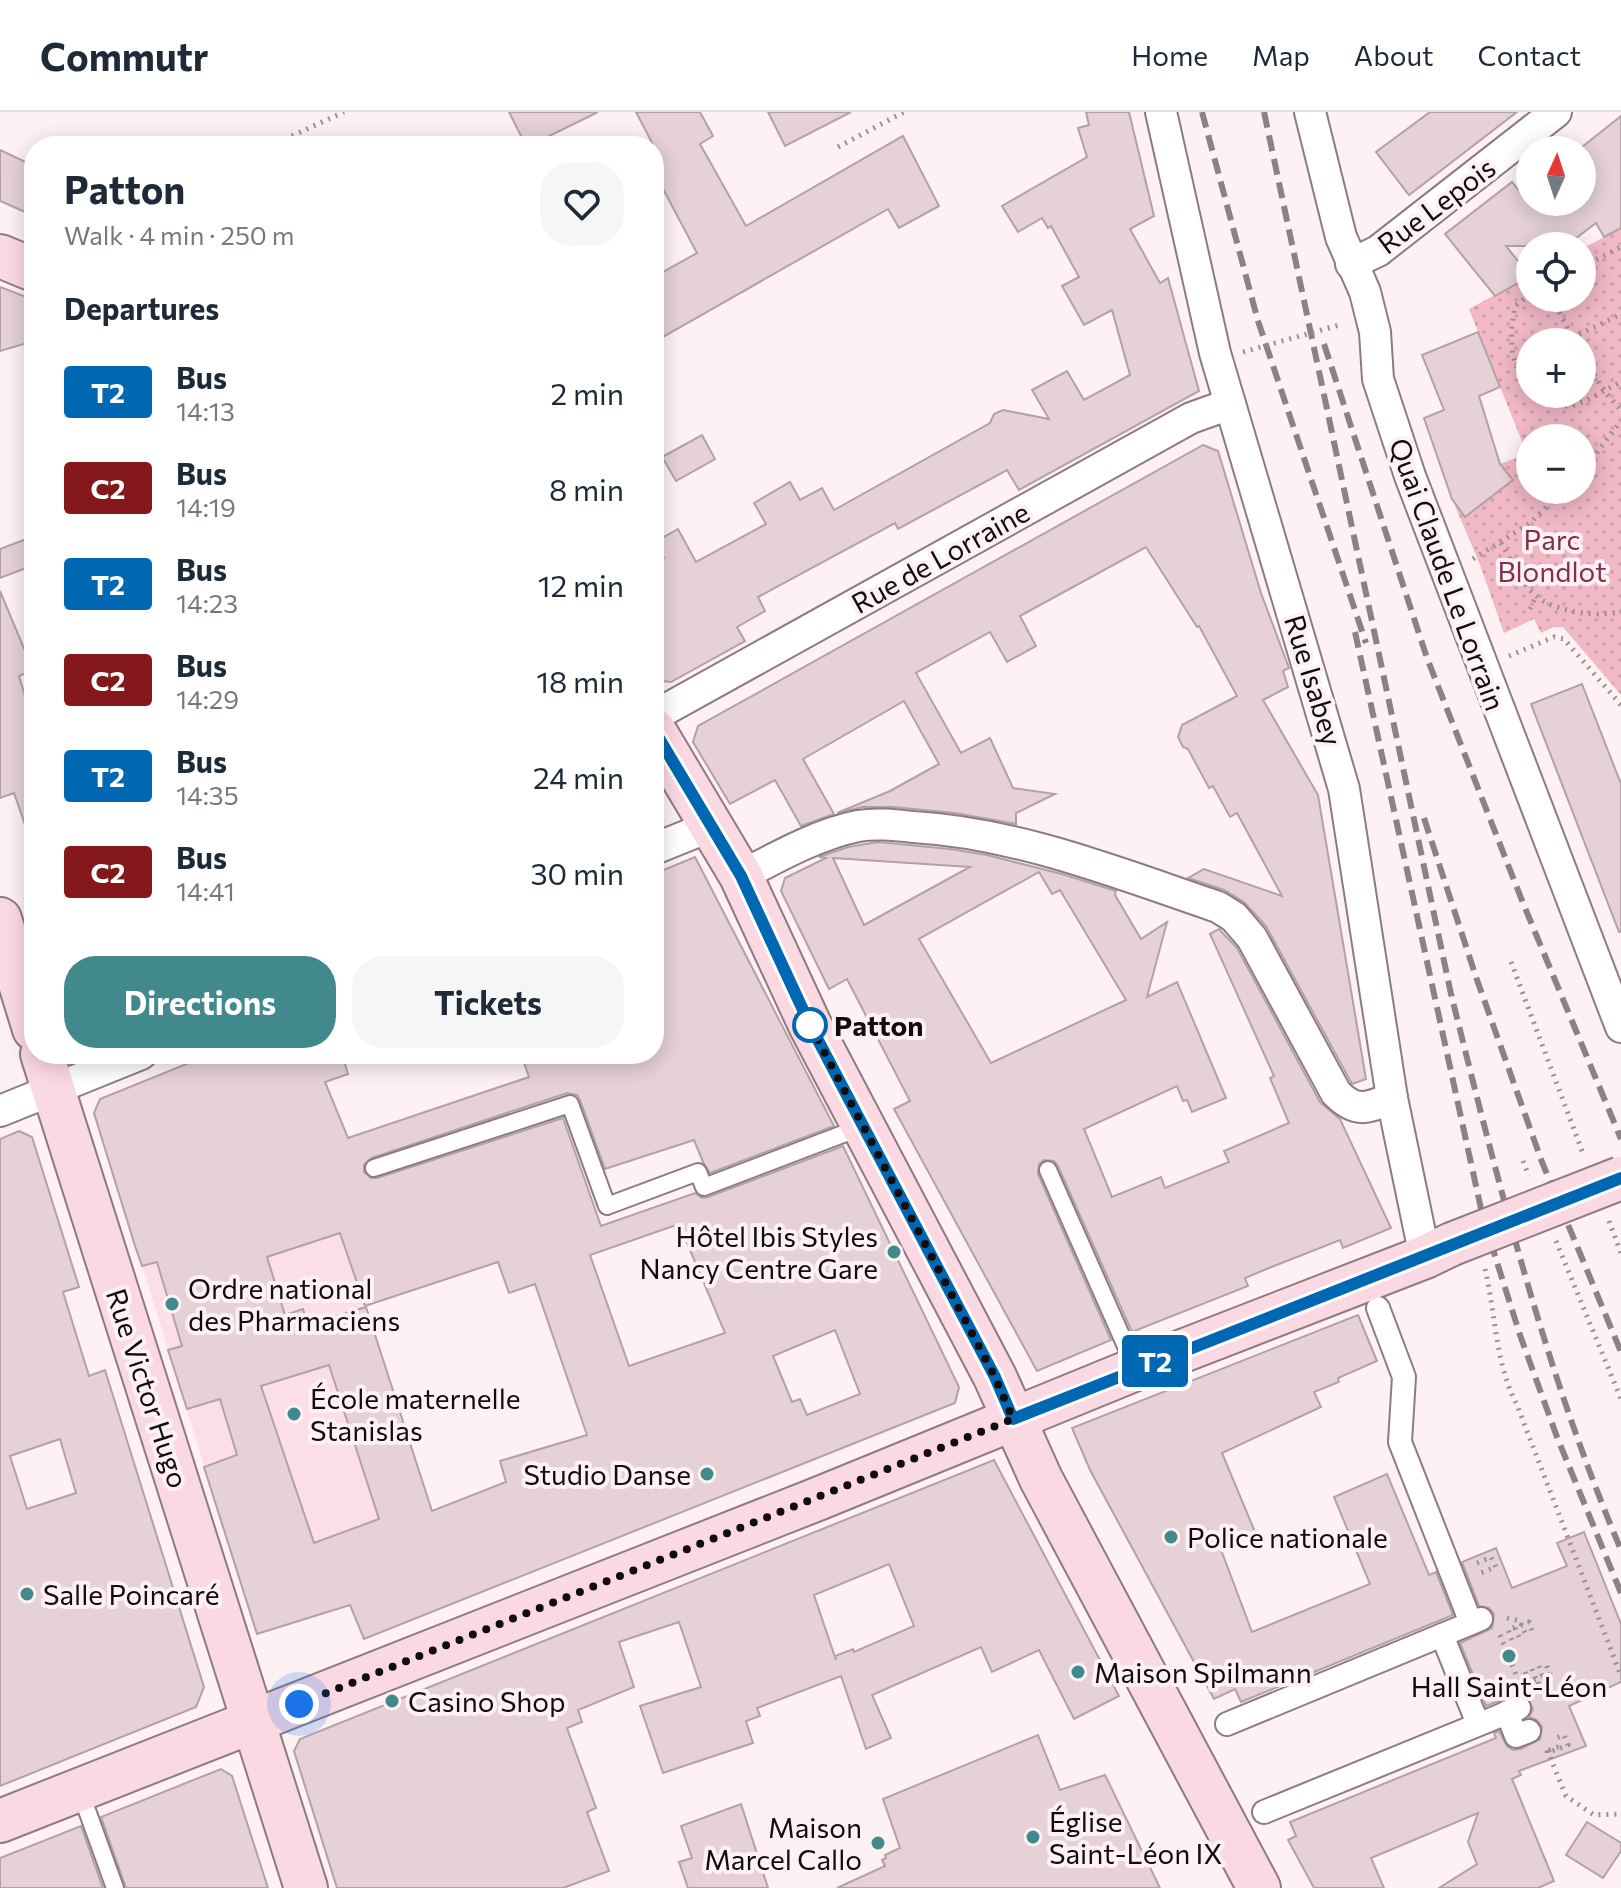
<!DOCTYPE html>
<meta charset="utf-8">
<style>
body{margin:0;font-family:Commissioner,sans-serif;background:#f6f6f7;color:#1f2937;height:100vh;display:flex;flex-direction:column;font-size:30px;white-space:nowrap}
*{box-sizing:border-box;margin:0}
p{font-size:26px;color:#747a83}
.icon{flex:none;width:44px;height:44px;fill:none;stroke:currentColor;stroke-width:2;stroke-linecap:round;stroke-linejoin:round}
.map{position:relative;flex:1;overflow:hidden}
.panel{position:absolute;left:24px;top:24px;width:640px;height:928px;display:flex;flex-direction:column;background:#fff;border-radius:32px;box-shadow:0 4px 20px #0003}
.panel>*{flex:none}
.badge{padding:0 16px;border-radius:6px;font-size:28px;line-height:52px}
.needle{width:52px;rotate:3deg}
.buttons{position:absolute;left:1516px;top:24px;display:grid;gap:16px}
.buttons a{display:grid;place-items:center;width:80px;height:80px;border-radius:50%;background:#fff;box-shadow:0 4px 20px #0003;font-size:40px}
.you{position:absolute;width:40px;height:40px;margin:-20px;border:6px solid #fff;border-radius:50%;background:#1a73e8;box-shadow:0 0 0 12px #1a73e833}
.map>.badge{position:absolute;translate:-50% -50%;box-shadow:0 0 0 4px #fff}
h2{padding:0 40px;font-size:30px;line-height:72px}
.round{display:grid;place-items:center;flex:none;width:84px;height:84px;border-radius:32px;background:#f6f6f7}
.summary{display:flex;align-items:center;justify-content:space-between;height:136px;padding:0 40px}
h1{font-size:38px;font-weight:700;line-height:60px}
.primary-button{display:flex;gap:16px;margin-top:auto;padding:16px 40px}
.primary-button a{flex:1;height:92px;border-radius:32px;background:#42898e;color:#fff;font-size:32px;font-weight:700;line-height:92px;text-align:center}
.primary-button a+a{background:#f6f6f7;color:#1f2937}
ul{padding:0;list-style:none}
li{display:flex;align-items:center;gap:24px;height:96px;padding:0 40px}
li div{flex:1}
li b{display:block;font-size:30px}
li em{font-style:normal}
li .badge{min-width:88px;font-weight:700;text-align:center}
header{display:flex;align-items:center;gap:48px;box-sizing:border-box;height:112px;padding:0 40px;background:#fff;border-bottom:2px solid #e0e1e3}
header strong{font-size:38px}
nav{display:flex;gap:44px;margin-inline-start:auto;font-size:28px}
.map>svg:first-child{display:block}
.built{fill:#fcdfe6}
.park{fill:url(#park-dots);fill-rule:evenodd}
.building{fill:#e5d1d6;stroke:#b4a1a5;stroke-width:2;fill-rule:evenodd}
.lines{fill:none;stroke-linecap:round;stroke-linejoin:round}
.service-casing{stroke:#8d7b7f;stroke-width:20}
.pedestrian-casing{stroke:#8d7b7f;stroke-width:26}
.minor-casing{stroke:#8d7b7f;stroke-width:34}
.secondary-casing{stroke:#8d7b7f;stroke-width:46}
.path{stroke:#9a9193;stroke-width:5;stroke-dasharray:2 6;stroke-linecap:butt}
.service{stroke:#fff;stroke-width:16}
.pedestrian{stroke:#fff;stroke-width:22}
.minor{stroke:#fff;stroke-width:30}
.secondary{stroke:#fbd9e3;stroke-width:42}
.rail{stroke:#8b8284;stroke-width:6;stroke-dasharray:16 8;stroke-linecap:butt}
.secondary-bridge-casing{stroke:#8d7b7f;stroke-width:46;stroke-linecap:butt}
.path-bridge{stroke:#9a9193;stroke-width:5;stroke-dasharray:2 6;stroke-linecap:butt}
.secondary-bridge{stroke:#fbd9e3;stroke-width:42}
.line-casing{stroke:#fff;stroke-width:18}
.line{stroke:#0067b2;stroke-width:12}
.walk{stroke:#120c0d;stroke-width:8;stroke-dasharray:0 14.4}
.stop-dot{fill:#fff;stroke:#0067b2;stroke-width:4}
.poi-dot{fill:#42898e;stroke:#fdf1f4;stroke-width:3}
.labels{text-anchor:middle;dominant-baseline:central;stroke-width:8;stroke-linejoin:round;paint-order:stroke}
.street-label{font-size:28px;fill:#120c0d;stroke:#fdf1f4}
.park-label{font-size:28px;fill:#832e4c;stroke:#fdf1f4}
.stop-label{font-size:28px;font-weight:bold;fill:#120c0d;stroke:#fdf1f4;text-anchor:start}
.poi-label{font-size:28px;fill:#120c0d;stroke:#fdf1f4;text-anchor:start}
</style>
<header>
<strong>Commutr</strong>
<nav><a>Home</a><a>Map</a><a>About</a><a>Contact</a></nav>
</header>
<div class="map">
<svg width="1621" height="1776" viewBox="0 0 1621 1776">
<defs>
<pattern id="park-dots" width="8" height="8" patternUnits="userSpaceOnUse" patternTransform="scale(2)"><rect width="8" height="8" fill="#f1b8c7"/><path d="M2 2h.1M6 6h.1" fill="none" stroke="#ce9daa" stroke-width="1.8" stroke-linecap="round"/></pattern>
</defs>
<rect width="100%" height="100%" fill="#fdf1f4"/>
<path class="built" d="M335 1108 366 1195 461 1489 401 1512 364 1412 314 1431 286 1344 209 1369 135 1131Z"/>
<path class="park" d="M1621 116V583L1563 515H1554L1541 521 1534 507 1504 521 1480 453 1453 389 1465 404 1512 367 1500 352 1527 342 1469 197 1530 164V186H1582V137ZM1530 230H1582V282H1530ZM1530 326H1582V378H1530Z"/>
<g class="building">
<path d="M509 0H598L529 34H526Z"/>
<path d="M636 0H700L713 24 700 32 746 114 903 24 939 94 899 116 888 97 654 230V165L697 141 654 60V56L663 52Z"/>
<path d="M768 0H851L785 34Z"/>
<path d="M1086 0H1129L1154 104 1130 117 1160 171 1168 166 1199 279 1019 378 1007 358 898 417 895 411 758 485 765 499 737 515 745 529 671 570 654 568V452L664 446 655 430 678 417 696 450 766 412 754 391 790 370 800 388 822 376 834 398 990 311 994 302 1003 298 1049 307 1032 278 1067 259 1084 288 1130 263 1112 198 1084 213 1062 174 1079 165 1051 114 1048 116 1042 106 1018 120 1002 94 1087 45 1078 16 1089 13Z"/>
<path d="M1430 0H1517L1409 83 1376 40Z"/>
<path d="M1621 4V116L1604 125 1596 111 1566 134H1506L1530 164 1495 184 1445 122 1512 70 1528 90H1582V35Z"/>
<path d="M0 38 34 54V104L0 89Z"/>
<path d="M0 175 34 188V229L0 239Z"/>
<path d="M1478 220 1500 275 1479 284 1500 352 1513 368 1465 405 1452 387 1424 306 1444 298 1422 243Z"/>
<path d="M702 323 715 347 676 369 662 345Z"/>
<path d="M1203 333 1218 339 1261 481 1289 556 1283 559 1288 575 1263 588 1318 683 1366 967 1352 972 1266 814 1244 790 1224 778 1188 766 1204 757 1282 784 1237 701 1230 705 1213 674 1209 676 1188 637 1183 635 1178 625 1182 613 1237 584 1199 514 1197 515 1146 435 1020 504 1036 534 1007 550 990 520 916 561 961 641 990 626 1013 676 1055 682 1016 701V712L955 701 893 695H863L837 701 890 679 939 652 904 589 803 647 834 702 801 714 775 668 730 692 693 630 698 614Z"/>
<path d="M34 424V453L0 466V437Z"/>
<path d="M0 479 33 558 19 564 34 613V726L30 727 14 681 0 686Z"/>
<path d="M1582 572 1621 672V820H1619L1531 592Z"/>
<path d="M878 730 950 737 987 743 1062 762 1116 779 1115 783 1141 827 1167 810 1147 885 1177 870 1226 986 1192 1000 1187 988 1183 989 1177 974 1084 1017 1112 1085 1161 1065 1165 1076 1229 1050 1224 1039 1289 1011 1270 966 1274 964 1210 822 1219 817 1237 836 1320 990 1340 1007 1391 1116 1343 1136 1340 1128 1269 1156 1245 1166 1248 1174 1132 1220 1058 1054 1054 1049 1044 1048 1039 1052 1038 1062 1111 1228 1037 1259 894 997 910 989 847 867 829 877 781 779 785 766 826 746 819 745 848 735ZM833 746 970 755 864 813ZM1039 760 1052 782 1060 778 1126 888 991 951 919 827Z"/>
<path d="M695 745 834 1014 710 1061 703 1050 694 1028 605 1057 580 988 577 983 567 981 371 1046 364 1053V1060L371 1066H377L563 1006 601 1114 695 1081 702 1086 708 1085 843 1034 959 1275 955 1291 364 1527 350 1493 257 1522 204 1355 237 1343 220 1287 187 1297 168 1238 182 1234 157 1150 142 1154 135 1134 94 1001 100 987 211 942H342L348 962 325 970 348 1026 529 965 521 942H654V762ZM679 1112 725 1221 629 1254 590 1143ZM340 1121 365 1194 498 1150 509 1181 535 1172 587 1323 500 1349 506 1370 432 1399 366 1195 308 1213 303 1197 285 1203 267 1145ZM835 1218 860 1282 807 1303 800 1287 792 1290 773 1244ZM329 1253 379 1407 314 1431 261 1274Z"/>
<path d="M19 1019 32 1025 79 1175 63 1180 89 1264 105 1258 204 1575 196 1595 0 1674V1027ZM60 1327 76 1381 27 1397 10 1344Z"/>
<path d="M1358 1203 1377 1249 1338 1266 1339 1270 1314 1280 1321 1295 1222 1341 1255 1420 1220 1435 1252 1520 1370 1472 1334 1385 1387 1362 1429 1463 1436 1460 1453 1503 1241 1590 1235 1577 1214 1587 1090 1358 1072 1316Z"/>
<path d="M994 1348 1119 1584 1074 1607 1039 1538 992 1560 981 1535 872 1583 891 1626 866 1637 841 1564 757 1596 760 1604 746 1609 753 1631 663 1661 640 1594 701 1575 679 1510 619 1530 634 1575 578 1598 582 1610 567 1616 596 1696 587 1700 609 1759 563 1776H337L294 1639 300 1627ZM889 1452 914 1514 854 1540 853 1537 835 1544 836 1548 814 1483Z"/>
<path d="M1584 1420 1621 1512V1570L1569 1594 1586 1634 1519 1659 1521 1663 1512 1667 1554 1769 1538 1776H1439L1477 1752 1468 1730 1478 1701 1371 1746 1384 1776H1314L1288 1728 1296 1724 1290 1710 1496 1626 1494 1621 1499 1619 1507 1634 1513 1638 1521 1637 1540 1627 1542 1615 1537 1608 1529 1605 1533 1597 1527 1585 1514 1583 1486 1594 1460 1531 1492 1516 1494 1502 1489 1496 1479 1494 1462 1450 1496 1436 1512 1476 1567 1454 1557 1431Z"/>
<path d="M1038 1623 1060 1678 1105 1663 1160 1776H837L885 1754 882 1748 886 1746 885 1743 900 1736 883 1687Z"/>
<path d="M221 1657 232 1664 268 1776H126L101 1705Z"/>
<path d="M741 1692 768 1776H688L679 1750 692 1746 681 1714Z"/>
<path d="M1587 1710 1621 1731V1739L1603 1766 1566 1743Z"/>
<path d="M81 1714 103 1776H0V1746Z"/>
</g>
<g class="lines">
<defs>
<g id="service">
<path d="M374 1056 570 992 607 1094 698 1060 704 1075 864 1014"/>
<path d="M1048 1058 1136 1257"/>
<path d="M80 1679 115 1776"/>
</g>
<g id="pedestrian">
<path d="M1378 1196 1404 1265 1400 1330 1471 1511"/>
<path d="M1442 1523 1478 1612"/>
<path d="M1507 1600 1516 1624 1529 1619"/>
<path d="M1227 1612 1481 1507"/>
<path d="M1264 1700 1519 1596"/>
</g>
<g id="minor">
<path d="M1161 0 1215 241 1344 677 1392 986 1425 1145"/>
<path d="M1310 0 1341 125 1365 180 1375 220 1378 267 1410 364 1621 915"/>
<path d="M1351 152 1378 139 1556 0"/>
<path d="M654 604 1191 306 1230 292"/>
<path d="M654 737 711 714"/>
<path d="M741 764C777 745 818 722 858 714 876 711 894 713 913 715 1018 721 1118 761 1218 795L1234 805 1252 826 1336 981C1357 1002 1367 996 1392 986"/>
<path d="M0 999 141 942"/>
</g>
<g id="secondary">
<path d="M0 144 34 158"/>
<path d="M654 618 741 764 810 913 995 1265 1041 1367 1259 1776"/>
<path d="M0 807 34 917"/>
<path d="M42 942 306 1776"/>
<path d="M0 1709 820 1386 1136 1257 1425 1145 1452 1132"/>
</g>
</defs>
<use href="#service" class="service-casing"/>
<use href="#pedestrian" class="pedestrian-casing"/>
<use href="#minor" class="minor-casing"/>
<use href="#secondary" class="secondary-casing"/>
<g class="path">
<path d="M270 34 344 0"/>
<path d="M838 35 904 0"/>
<path d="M1582 155 1621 135"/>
<path d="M1530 182 1515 194C1509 227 1509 251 1530 277"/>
<path d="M1552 186 1575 230"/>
<path d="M1572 226 1621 202"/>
<path d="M1582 242 1604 279 1621 298"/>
<path d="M1536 282C1566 309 1591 284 1621 270"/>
<path d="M1582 360 1621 309"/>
<path d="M1501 431C1511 447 1521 472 1536 484 1556 500 1597 506 1621 499"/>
<path d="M1473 447 1530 411 1564 378"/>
<path d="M1530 497 1536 484"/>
<path d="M1509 544 1554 525 1564 527 1621 593"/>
<path d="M1511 850 1584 1044"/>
<path d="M1523 1049 1529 1064"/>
<path d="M1609 1109 1621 1141"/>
<path d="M1556 1129 1621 1287"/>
<path d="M1485 1157C1496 1203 1495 1251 1517 1293L1621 1564"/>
<path d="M1477 1451 1491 1445 1496 1455 1478 1462"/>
<path d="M1507 1506 1520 1509 1525 1521"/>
<path d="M1515 1516 1519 1525"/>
<path d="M1500 1523 1519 1570"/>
<path d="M1512 1528 1508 1518 1529 1510 1532 1519"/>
<path d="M1539 1554 1543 1565"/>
<path d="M1532 1557 1536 1568"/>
<path d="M1525 1560 1529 1570 1550 1562 1546 1552"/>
<path d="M1538 1570 1542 1581 1549 1579"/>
<path d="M1547 1638 1566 1684 1594 1703 1621 1702"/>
<path d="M1549 1638 1564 1633"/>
<path d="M1547 1639V1641L1568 1633 1564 1623 1554 1627"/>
</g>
<use href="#service" class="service"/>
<use href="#pedestrian" class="pedestrian"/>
<use href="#minor" class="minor"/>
<use href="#secondary" class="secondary"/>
<g class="rail">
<path d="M1202 0 1258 209 1366 531"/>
<path d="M1264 0 1451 882C1498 1070 1545 1259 1621 1438"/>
<path d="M1324 232 1427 546 1523 791 1621 1027"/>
<path d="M1355 520 1483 1106 1520 1223 1557 1325 1621 1481"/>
<path d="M1424 706 1477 868 1542 1050 1621 1240"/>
</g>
<defs>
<path id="secondary-bridge" d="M1452 1132 1621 1066"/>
</defs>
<use href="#secondary-bridge" class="secondary-bridge-casing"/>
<path class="path-bridge" d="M1243 240 1343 212"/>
<use href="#secondary-bridge" class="secondary-bridge"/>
</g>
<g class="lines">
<defs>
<path id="line" d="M654 618 741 764 810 913 995 1265 1013 1307 1621 1066"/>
</defs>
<use href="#line" class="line-casing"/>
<use href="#line" class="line"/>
<path class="walk" d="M299 1592 1013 1307 995 1265 810 913"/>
</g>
<circle class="stop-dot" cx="810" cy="913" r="16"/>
<g class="poi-dot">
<circle cx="894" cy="1140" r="8"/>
<circle cx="172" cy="1192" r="8"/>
<circle cx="294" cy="1302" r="8"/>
<circle cx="707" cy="1362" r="8"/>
<circle cx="1171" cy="1425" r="8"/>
<circle cx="27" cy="1482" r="8"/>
<circle cx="1509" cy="1544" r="8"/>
<circle cx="1078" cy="1560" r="8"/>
<circle cx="392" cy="1589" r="8"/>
<circle cx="1033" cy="1725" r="8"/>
<circle cx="878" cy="1731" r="8"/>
</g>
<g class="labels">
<g class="street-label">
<text transform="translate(1436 93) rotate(-37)">Rue Lepois</text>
<text transform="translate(940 445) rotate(-29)">Rue de Lorraine</text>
<text transform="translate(1448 462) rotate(70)">Quai Claude Le Lorrain</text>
<text transform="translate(1314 568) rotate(73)">Rue Isabey</text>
<text transform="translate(148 1276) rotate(72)">Rue Victor Hugo</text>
</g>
<g class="park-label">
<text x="1552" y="427">Parc<tspan x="1552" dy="32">Blondlot</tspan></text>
</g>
<g class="stop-label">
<text x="834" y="913">Patton</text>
</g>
<g class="poi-label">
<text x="878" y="1124" text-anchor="end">Hôtel Ibis Styles<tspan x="878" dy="32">Nancy Centre Gare</tspan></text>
<text x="188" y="1176">Ordre national<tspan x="188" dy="32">des Pharmaciens</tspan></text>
<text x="310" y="1286">École maternelle<tspan x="310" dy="32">Stanislas</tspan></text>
<text x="691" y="1362" text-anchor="end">Studio Danse</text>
<text x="1187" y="1425">Police nationale</text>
<text x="43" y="1482">Salle Poincaré</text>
<text x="1094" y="1560">Maison Spilmann</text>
<text x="1509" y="1574" text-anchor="middle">Hall Saint-Léon</text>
<text x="408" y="1589">Casino Shop</text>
<text x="1049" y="1709">Église<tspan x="1049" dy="32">Saint-Léon IX</tspan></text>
<text x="862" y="1715" text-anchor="end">Maison<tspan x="862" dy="32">Marcel Callo</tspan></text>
</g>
</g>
</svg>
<div class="buttons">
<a><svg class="needle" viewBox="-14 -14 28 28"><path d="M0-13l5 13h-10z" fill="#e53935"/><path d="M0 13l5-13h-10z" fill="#747a83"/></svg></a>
<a><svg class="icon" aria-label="locate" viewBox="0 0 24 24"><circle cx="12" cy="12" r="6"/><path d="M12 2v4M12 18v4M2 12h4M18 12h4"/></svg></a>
<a>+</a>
<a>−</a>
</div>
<div class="you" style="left:299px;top:1592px"></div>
<b class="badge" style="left:1155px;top:1249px;background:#0067b2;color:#fff">T2</b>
<section class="panel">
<div class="summary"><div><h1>Patton</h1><p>Walk · 4 min · 250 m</p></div><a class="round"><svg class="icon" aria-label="heart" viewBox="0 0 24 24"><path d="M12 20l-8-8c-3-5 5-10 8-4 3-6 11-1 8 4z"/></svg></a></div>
<h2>Departures</h2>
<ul>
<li><span class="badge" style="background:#0067b2;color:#fff">T2</span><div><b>Bus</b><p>14:13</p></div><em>2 min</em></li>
<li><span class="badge" style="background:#83171b;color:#fff">C2</span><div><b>Bus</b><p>14:19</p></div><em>8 min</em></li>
<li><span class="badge" style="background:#0067b2;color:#fff">T2</span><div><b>Bus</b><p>14:23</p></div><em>12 min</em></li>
<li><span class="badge" style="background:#83171b;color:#fff">C2</span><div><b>Bus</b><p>14:29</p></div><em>18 min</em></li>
<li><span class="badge" style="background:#0067b2;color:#fff">T2</span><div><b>Bus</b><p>14:35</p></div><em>24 min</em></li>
<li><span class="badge" style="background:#83171b;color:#fff">C2</span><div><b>Bus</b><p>14:41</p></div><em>30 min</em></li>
</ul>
<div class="primary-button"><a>Directions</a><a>Tickets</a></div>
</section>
</div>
